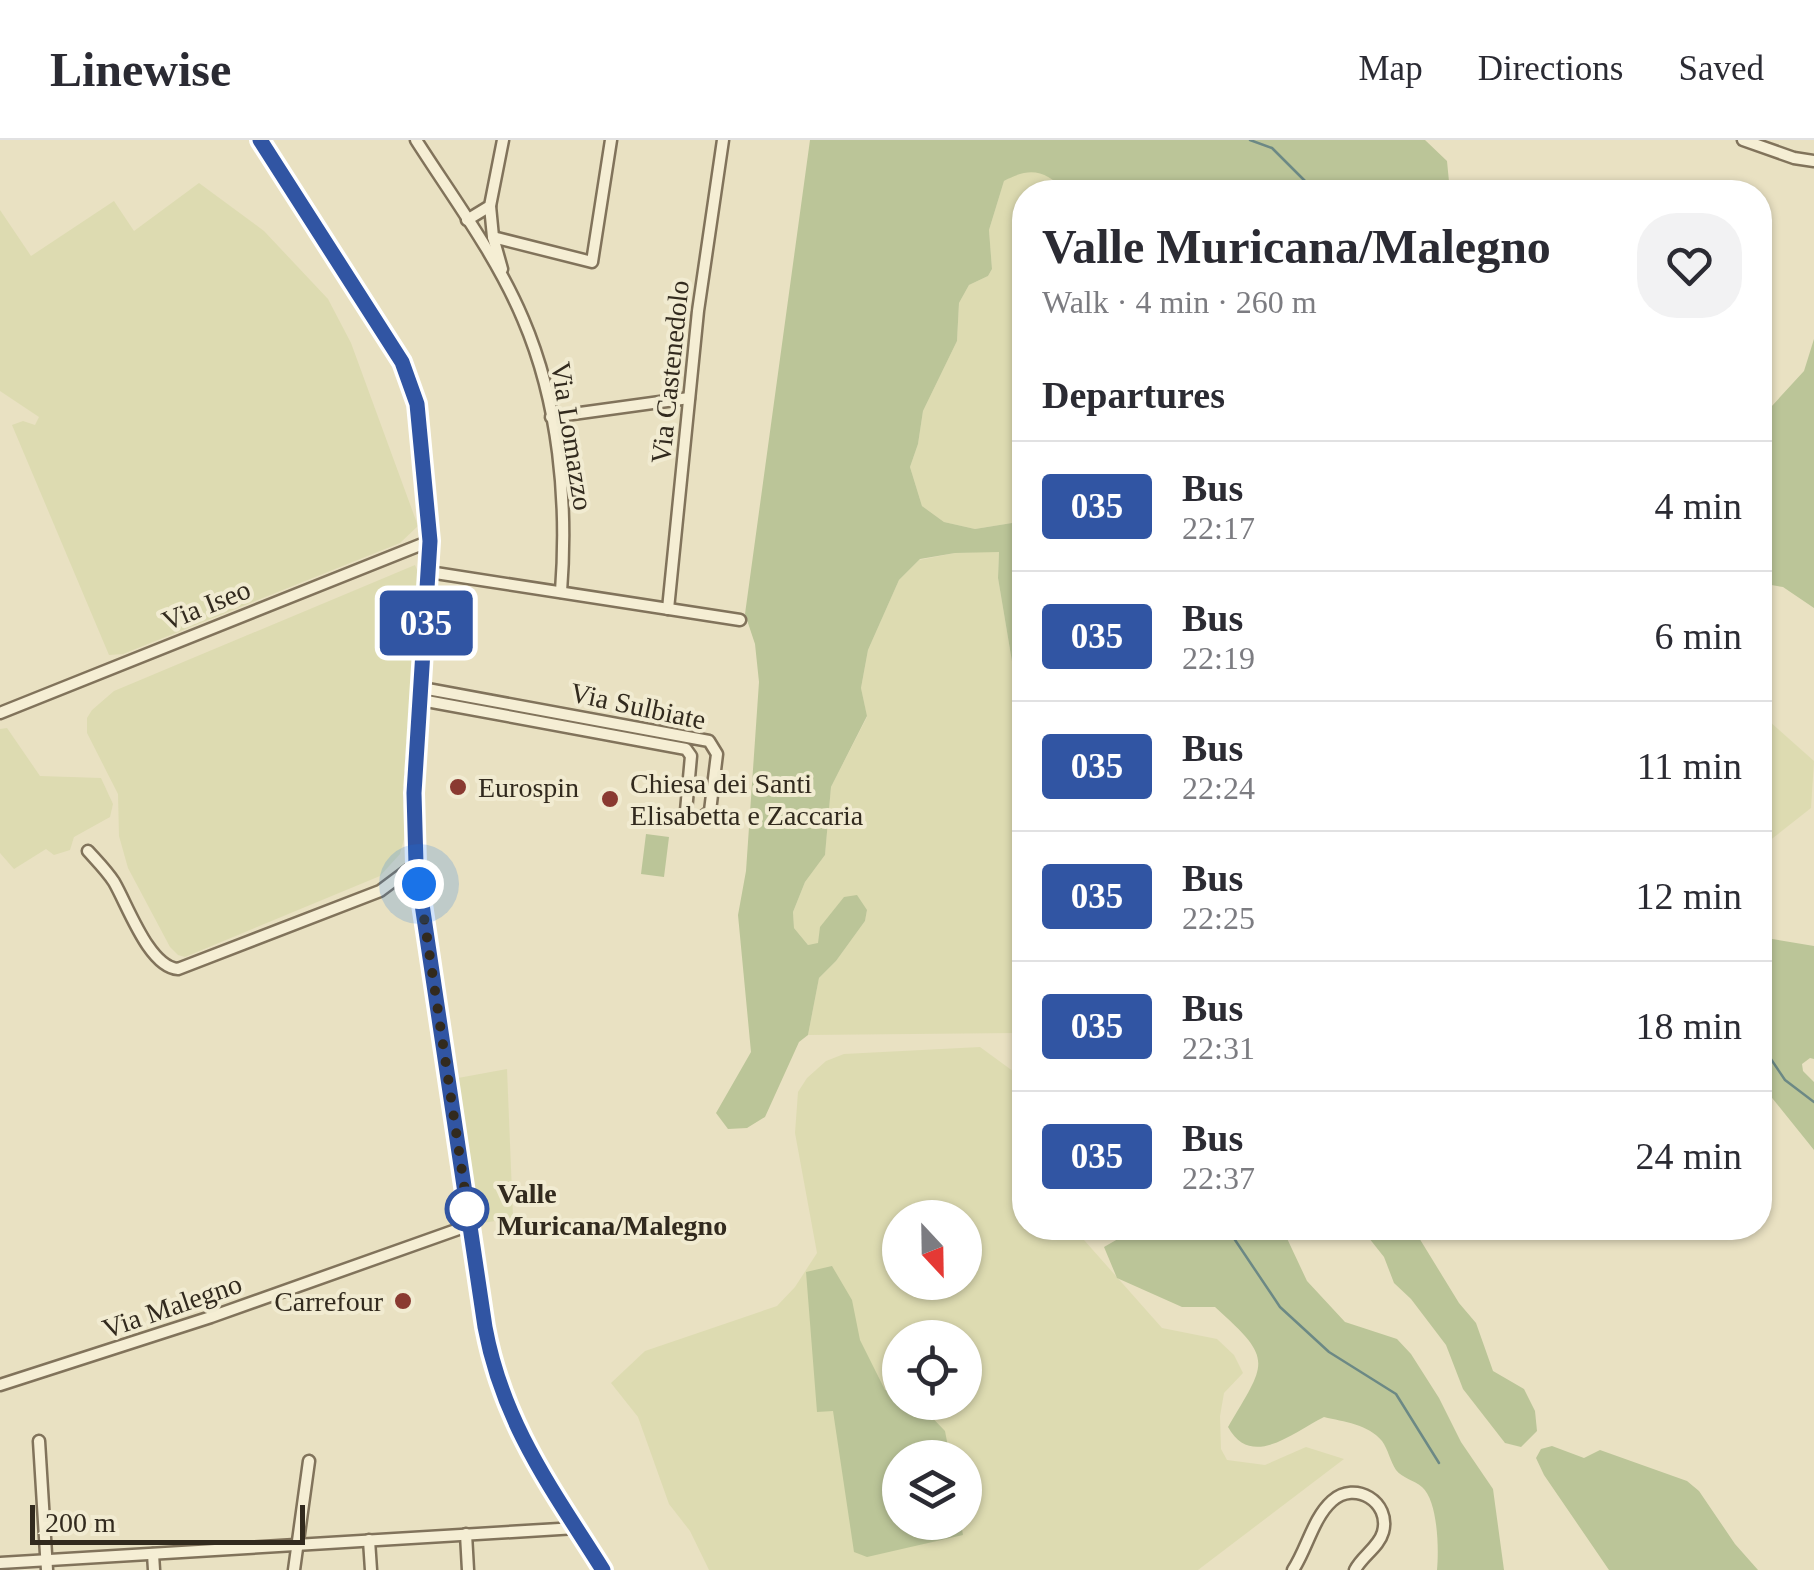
<!DOCTYPE html>
<meta charset="utf-8">
<style>
body{margin:0;font-family:Georgia,serif;background:#f2f2f3;color:#2b2b33;height:100vh;display:flex;flex-direction:column;font-size:38px;white-space:nowrap}
*{box-sizing:border-box;margin:0}
p{font-size:32px;color:#7c7c81}
.icon{flex:none;width:55px;height:55px;fill:none;stroke:currentColor;stroke-width:2;stroke-linecap:round;stroke-linejoin:round}
.map{position:relative;flex:1;overflow:hidden}
.sheet{position:absolute;left:1012px;top:40px;width:760px;height:1060px;display:flex;flex-direction:column;background:#fff;border-radius:40px;box-shadow:0 2px 8px #0004}
.sheet>*{flex:none}
.badge{padding:0 20px;border-radius:8px;font-size:35px;line-height:65px}
.needle{width:65px;rotate:158deg}
.controls{position:absolute;left:882px;top:1060px;display:grid;gap:20px}
.controls a{display:grid;place-items:center;width:100px;height:100px;border-radius:50%;background:#fff;box-shadow:0 2px 8px #0004;font-size:50px}
.scale{position:absolute;left:30px;bottom:25px;width:275px;box-sizing:border-box;padding-left:10px;border:5px solid #322a1e;border-top:0;font-size:28px;line-height:35px;white-space:nowrap;color:#322a1e;-webkit-text-stroke:8px #f1ebd1;paint-order:stroke}
.you{position:absolute;width:50px;height:50px;margin:-25px;border:8px solid #fff;border-radius:50%;background:#1a73e8;box-shadow:0 0 0 15px #1a73e833}
.map>.badge{position:absolute;translate:-50% -50%;box-shadow:0 0 0 5px #fff}
h2{padding:0 30px;font-size:38px;line-height:90px}
.round{display:grid;place-items:center;flex:none;width:105px;height:105px;border-radius:40px;background:#f2f2f3}
.headline{display:flex;align-items:center;justify-content:space-between;height:170px;padding:0 30px}
h1{font-size:48px;font-weight:700;line-height:75px}
ul{padding:0;list-style:none}
li{display:flex;align-items:center;gap:30px;height:130px;padding:0 30px;border-top:2px solid #e1e1e2}
li div{flex:1}
li b{display:block;font-size:38px}
li em{font-style:normal}
li .badge{min-width:110px;font-weight:700;text-align:center}
header{display:flex;align-items:center;gap:60px;box-sizing:border-box;height:140px;padding:0 50px;background:#fff;border-bottom:2px solid #e1e1e2}
header strong{font-size:48px}
nav{display:flex;gap:55px;margin-inline-start:auto;font-size:35px}
.map>svg:first-child{display:block}
.farmland{fill:#dddbb1;fill-rule:evenodd}
.green{fill:#bbc598}
.lines{fill:none;stroke-linecap:round;stroke-linejoin:round}
.stream{stroke:#6c8985;stroke-width:2.5}
.street-casing{stroke:#81735b;stroke-width:15}
.secondary-casing{stroke:#63543e;stroke-width:19}
.street{stroke:#f5eed4;stroke-width:10}
.secondary{stroke:#f5eed4;stroke-width:14}
.line-casing{stroke:#fff;stroke-width:22}
.line{stroke:#3155a3;stroke-width:15}
.walk{stroke:#322a1e;stroke-width:10;stroke-dasharray:0 18}
.poi-dot{fill:#8a3a31;stroke:#f1ebd1;stroke-width:4}
.stop-dot{fill:#fff;stroke:#3155a3;stroke-width:5}
.labels{text-anchor:middle;dominant-baseline:central;stroke-width:8;stroke-linejoin:round;paint-order:stroke}
.street-label{font-size:28px;fill:#322a1e;stroke:#f1ebd1}
.poi-label{font-size:28px;fill:#322a1e;stroke:#f1ebd1;text-anchor:start}
.stop-label{font-size:28px;font-weight:bold;fill:#322a1e;stroke:#f1ebd1;text-anchor:start}
</style>
<header>
<strong>Linewise</strong>
<nav><a>Map</a><a>Directions</a><a>Saved</a></nav>
</header>
<div class="map">
<svg width="1814" height="1430" viewBox="0 0 1814 1430">
<rect width="100%" height="100%" fill="#e9e1c2"/>
<g class="farmland">
<path d="M1036 30 1051 37 1066 52H1025V381L975 389 944 382 922 366 910 327 918 304 923 271 957 201 959 163 969 145 988 136 992 129 989 90 1004 41 1018 33Z"/>
<path d="M199 43 264 91 328 159 351 203 418 386 400 403 123 514 109 515 12 285 23 281 35 285 39 277 0 251V70L31 116 114 61 134 91Z"/>
<path d="M999 411 998 438 1025 599V637L1023 650 1012 669 1025 707V893L808 895 819 838 836 821 865 781 867 770 818 804 808 805 794 788 793 772 805 742 825 715 831 647 867 577 861 548 868 510 899 440 919 420 955 413Z"/>
<path d="M415 425 418 432 404 699 400 714 380 736 185 817 178 815 170 807 128 728 119 696 118 654 87 593V578L92 570 114 551Z"/>
<path d="M1760 573 1814 621 1811 668 1764 705 1760 698Z"/>
<path d="M7 588 40 636 101 638 113 664 110 677 74 697 70 710 54 715 46 709 14 729 0 713V589Z"/>
<path d="M980 907 1025 940V1088H1097L1084 1100 1162 1188 1217 1199 1234 1215 1243 1233 1224 1253 1220 1276 1221 1309 1227 1320 1265 1325 1306 1307 1344 1319 1198 1430H709L690 1391 669 1364 638 1277 611 1243 645 1211 777 1166 795 1147 817 1113 795 993 798 952 807 938 826 921 844 914ZM900 1078H965V1142H900ZM900 1198H965V1262H900ZM900 1318H965V1382H900Z"/>
<path d="M507 929 513 1078 477 1084 458 938Z"/>
</g>
<g class="green">
<path d="M810 0H1425L1447 21 1450 52H1066C1046 31 1031 26 1004 41L989 90 992 129 988 136 969 145 959 163 957 201 923 271 918 304 910 327 922 366 944 382 975 389 1025 381V599L998 438 999 412 955 413 920 419 899 440 868 510 861 548 867 576 831 647 825 715 805 742 793 772 794 788 808 805 818 803 820 787 844 757 857 755 867 770 865 781 836 821 819 838 808 895 799 902 765 977 747 988 728 989 716 973 751 912 738 775 746 731 759 542 755 504 745 474Z"/>
<path d="M1814 199V468L1783 447 1760 443V279L1804 231Z"/>
<path d="M1025 637V707C1002 673 1019 670 1025 637Z"/>
<path d="M646 694 669 697 664 737 641 734Z"/>
<path d="M1760 797 1814 806V919L1810 918 1802 924 1803 931 1814 942V1010L1760 943Z"/>
<path d="M1137 1088H1275L1284 1092 1307 1141 1345 1182 1397 1199 1411 1214 1439 1258 1461 1302 1493 1349 1504 1430H1437C1439 1409 1438 1361 1422 1347 1414 1340 1402 1338 1396 1330 1390 1321 1388 1309 1382 1301 1368 1284 1344 1282 1324 1277 1293 1292 1252 1330 1228 1287 1267 1221 1274 1220 1215 1167H1182L1117 1138 1104 1107Z"/>
<path d="M1361 1088H1413L1459 1163 1476 1183 1493 1231 1524 1249 1535 1271 1537 1291 1521 1307 1505 1303 1463 1249 1446 1205 1411 1159 1394 1143 1384 1117Z"/>
<path d="M832 1126 852 1160 860 1200 885 1250 900 1251V1262L918 1263 945 1291 950 1317 900 1318V1382L961 1383 963 1395 867 1417 854 1412 833 1271 817 1272 806 1132Z"/>
<path d="M1552 1306 1584 1318 1600 1310 1687 1341 1699 1351 1735 1404 1758 1430H1609L1544 1335 1536 1318 1541 1309Z"/>
</g>
<g class="lines">
<g class="stream">
<path d="M1250 0 1272 8 1316 52"/>
<path d="M1760 903 1785 940 1814 962"/>
<path d="M1227 1088 1280 1167 1329 1212 1396 1254 1439 1323"/>
</g>
<defs>
<g id="street">
<path d="M416 0C453 58 496 115 523 179 559 263 568 361 561 452"/>
<path d="M1743 0 1794 18 1814 21"/>
<path d="M490 66 493 97 502 129"/>
<path d="M467 80 490 66 503 0"/>
<path d="M493 97 592 122 611 0"/>
<path d="M551 277 689 258"/>
<path d="M429 432 740 480"/>
<path d="M668 469 698 171 723 0"/>
<path d="M421 560 686 609 691 616 686 671 690 677 700 679 710 671 717 614 709 601 422 548"/>
<path d="M0 573 430 401"/>
<path d="M88 711C97 721 107 731 114 742 128 766 149 827 178 829L380 751 416 724"/>
<path d="M0 1245 211 1177 470 1085"/>
<path d="M39 1301 47 1430"/>
<path d="M466 1394 468 1430"/>
<path d="M369 1400 371 1430"/>
<path d="M153 1414 154 1430"/>
<path d="M0 1423 576 1388"/>
<path d="M294 1430 309 1321"/>
<path d="M1293 1430C1307 1409 1313 1378 1332 1361 1355 1340 1391 1362 1383 1392 1379 1407 1362 1416 1355 1430"/>
</g>
<path id="secondary" d="M260 0 402 221 417 264 430 401 413 653 416 724 485 1187C503 1282 553 1350 603 1430"/>
</defs>
<use href="#street" class="street-casing"/>
<use href="#secondary" class="secondary-casing"/>
<use href="#street" class="street"/>
<use href="#secondary" class="secondary"/>
</g>
<g class="lines">
<defs>
<path id="line" d="M260 0 402 222 417 264 430 401 414 653 416 724 485 1187C503 1284 552 1349 603 1430"/>
</defs>
<use href="#line" class="line-casing"/>
<use href="#line" class="line"/>
<path class="walk" d="M419 744 470 1085 467 1069"/>
</g>
<g class="poi-dot">
<circle cx="458" cy="647" r="10"/>
<circle cx="610" cy="659" r="10"/>
<circle cx="403" cy="1161" r="10"/>
</g>
<circle class="stop-dot" cx="467" cy="1069" r="20"/>
<g class="labels">
<g class="street-label">
<text transform="translate(670 232) rotate(-84)">Via Castenedolo</text>
<text transform="translate(572 296) rotate(81)">Via Lomazzo</text>
<text transform="translate(206 465) rotate(-22)">Via Iseo</text>
<text transform="translate(638 566) rotate(12)">Via Sulbiate</text>
<text transform="translate(172 1166) rotate(-19)">Via Malegno</text>
</g>
<g class="poi-label">
<text x="630" y="643">Chiesa dei Santi<tspan x="630" dy="32">Elisabetta e Zaccaria</tspan></text>
<text x="478" y="647">Eurospin</text>
<text x="383" y="1161" text-anchor="end">Carrefour</text>
</g>
<g class="stop-label">
<text x="497" y="1053">Valle<tspan x="497" dy="32">Muricana/Malegno</tspan></text>
</g>
</g>
</svg>
<div class="controls">
<a><svg class="needle" viewBox="-14 -14 28 28"><path d="M0-13l5 13h-10z" fill="#e53935"/><path d="M0 13l5-13h-10z" fill="#7c7c81"/></svg></a>
<a><svg class="icon" aria-label="locate" viewBox="0 0 24 24"><circle cx="12" cy="12" r="6"/><path d="M12 2v4M12 18v4M2 12h4M18 12h4"/></svg></a>
<a><svg class="icon" aria-label="layers" viewBox="0 0 24 24"><path d="M12 4l9 5-9 5-9-5zM3 14l9 5 9-5"/></svg></a>
</div>
<div class="scale">200 m</div>
<div class="you" style="left:419px;top:744px"></div>
<b class="badge" style="left:426px;top:483px;background:#3155a3;color:#fff">035</b>
<section class="sheet">
<div class="headline"><div><h1>Valle Muricana/Malegno</h1><p>Walk · 4 min · 260 m</p></div><a class="round"><svg class="icon" aria-label="heart" viewBox="0 0 24 24"><path d="M12 20l-8-8c-3-5 5-10 8-4 3-6 11-1 8 4z"/></svg></a></div>
<h2>Departures</h2>
<ul>
<li><span class="badge" style="background:#3155a3;color:#fff">035</span><div><b>Bus</b><p>22:17</p></div><em>4 min</em></li>
<li><span class="badge" style="background:#3155a3;color:#fff">035</span><div><b>Bus</b><p>22:19</p></div><em>6 min</em></li>
<li><span class="badge" style="background:#3155a3;color:#fff">035</span><div><b>Bus</b><p>22:24</p></div><em>11 min</em></li>
<li><span class="badge" style="background:#3155a3;color:#fff">035</span><div><b>Bus</b><p>22:25</p></div><em>12 min</em></li>
<li><span class="badge" style="background:#3155a3;color:#fff">035</span><div><b>Bus</b><p>22:31</p></div><em>18 min</em></li>
<li><span class="badge" style="background:#3155a3;color:#fff">035</span><div><b>Bus</b><p>22:37</p></div><em>24 min</em></li>
</ul>
</section>
</div>
